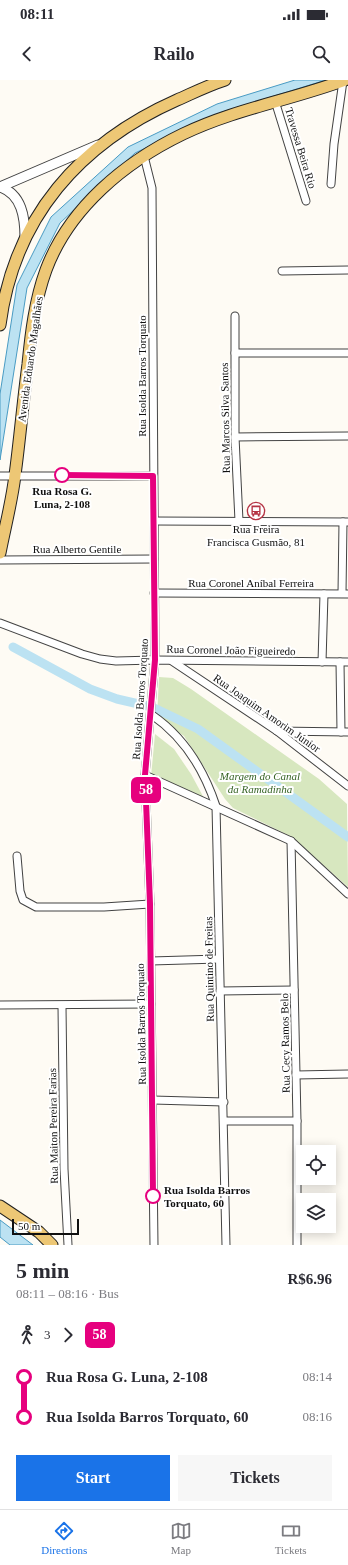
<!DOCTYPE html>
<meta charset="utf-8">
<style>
body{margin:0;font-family:"Times New Roman",serif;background:#f7f7f7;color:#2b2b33;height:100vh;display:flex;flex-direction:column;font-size:15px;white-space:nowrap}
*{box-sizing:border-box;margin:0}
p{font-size:13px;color:#7c7c81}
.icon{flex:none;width:22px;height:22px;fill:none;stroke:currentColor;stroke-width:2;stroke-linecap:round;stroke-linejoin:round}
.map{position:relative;height:1165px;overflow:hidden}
.drawer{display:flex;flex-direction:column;background:#fff;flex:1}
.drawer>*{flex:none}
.badge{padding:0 8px;border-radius:6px;font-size:14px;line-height:26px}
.fabs{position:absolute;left:296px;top:1065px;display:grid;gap:8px}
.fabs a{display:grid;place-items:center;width:40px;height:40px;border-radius:0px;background:#fff;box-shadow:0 2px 10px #0003;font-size:20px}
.scale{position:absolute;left:12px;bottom:10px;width:67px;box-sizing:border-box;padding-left:4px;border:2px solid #101010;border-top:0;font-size:11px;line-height:14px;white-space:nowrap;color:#101010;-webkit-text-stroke:3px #fff;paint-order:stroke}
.map>.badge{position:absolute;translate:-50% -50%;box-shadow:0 0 0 2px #fff}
.legs{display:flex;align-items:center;gap:6px;height:44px;padding:0 16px;font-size:13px}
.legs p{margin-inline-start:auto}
.summary{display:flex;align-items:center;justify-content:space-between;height:68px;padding:0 16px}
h1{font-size:22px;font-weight:800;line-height:30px}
.action{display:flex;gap:8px;margin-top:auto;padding:8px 16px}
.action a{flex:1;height:46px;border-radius:0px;background:#1a73e8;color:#fff;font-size:16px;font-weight:800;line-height:46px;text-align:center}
.action a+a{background:#f7f7f7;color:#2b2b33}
ul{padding:0 16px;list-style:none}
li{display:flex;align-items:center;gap:14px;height:40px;font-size:15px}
li i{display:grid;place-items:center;width:6px;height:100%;margin:0 5px;background:currentColor}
li i::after{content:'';width:10px;height:10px;margin:-5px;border:3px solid;border-radius:50%;background:#fff}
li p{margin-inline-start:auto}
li:first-child i{background:linear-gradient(#0000 50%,currentColor 0)}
li:last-child i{background:linear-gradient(currentColor 50%,#0000 0)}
.status{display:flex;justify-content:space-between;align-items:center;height:28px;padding:0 20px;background:#fff;direction:ltr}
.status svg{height:11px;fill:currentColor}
header{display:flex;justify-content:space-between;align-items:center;height:52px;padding:0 16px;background:#fff;font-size:18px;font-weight:800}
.tab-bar{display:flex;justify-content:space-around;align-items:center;height:56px;border-top:1px solid #e1e1e2;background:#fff;font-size:11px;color:#7c7c81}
.tab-bar a{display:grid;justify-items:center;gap:2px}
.tab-bar .active{color:#1a73e8}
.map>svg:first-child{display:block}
.green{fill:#d7e7bf}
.water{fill:#bce2f2;stroke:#499bc3}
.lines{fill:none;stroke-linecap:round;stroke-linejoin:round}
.canal{stroke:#bce2f2;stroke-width:9}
.minor-casing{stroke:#434343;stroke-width:9}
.tertiary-casing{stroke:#434343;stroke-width:11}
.primary-casing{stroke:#212121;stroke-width:13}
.minor{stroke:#fff;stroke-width:7}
.tertiary{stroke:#fff;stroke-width:9}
.primary{stroke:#edc775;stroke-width:11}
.line-1-casing{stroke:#fff;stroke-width:9}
.line-1{stroke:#e6007e;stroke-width:6}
.stop-1-dot{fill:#fff;stroke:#e6007e;stroke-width:2}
.labels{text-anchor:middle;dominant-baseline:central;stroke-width:4;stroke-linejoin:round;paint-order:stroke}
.street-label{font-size:11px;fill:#101010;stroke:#fff}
.stop-label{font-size:11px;font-weight:bold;fill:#101010;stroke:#fff}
.poi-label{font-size:11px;fill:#101010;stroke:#fff}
.park-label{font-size:11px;font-style:italic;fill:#366325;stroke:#fff}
</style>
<div class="status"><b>08:11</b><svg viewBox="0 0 49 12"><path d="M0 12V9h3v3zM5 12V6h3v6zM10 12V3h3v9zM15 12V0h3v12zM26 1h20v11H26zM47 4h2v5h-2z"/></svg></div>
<header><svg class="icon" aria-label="back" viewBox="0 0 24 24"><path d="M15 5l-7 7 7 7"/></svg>Railo<svg class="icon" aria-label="search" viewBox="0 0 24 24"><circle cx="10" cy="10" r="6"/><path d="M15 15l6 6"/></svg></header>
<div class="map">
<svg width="348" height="1165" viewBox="0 0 348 1165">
<rect width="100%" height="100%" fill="#fefbf4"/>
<g class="green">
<path d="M159 597 173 598 191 609 319 699 347 724 348 807 292 757 233 728 225 719 184 656 157 638Z"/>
<path d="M155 654 174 669 191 694 205 720 151 697Z"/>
</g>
<g class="water">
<path d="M295 0H326L222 32 135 73 60 143 27 208 0 380V314L17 205 51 137 128 67 217 24Z"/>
<path d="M0 1140 33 1165H10L0 1157Z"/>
</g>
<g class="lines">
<path class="canal" d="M13 567 90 609 117 619 152 627 198 649 348 757"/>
<defs>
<g id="minor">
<path d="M275 21 306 121"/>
<path d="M144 76 152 108 155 580 145 695 150 824 154 1165"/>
<path d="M331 104 334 64 343 1"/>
<path d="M282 191 348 190"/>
<path d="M235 236V357L239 441"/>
<path d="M235 273H348"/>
<path d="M235 357 348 356"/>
<path d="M0 396H153"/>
<path d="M154 441 348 442"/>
<path d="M0 480 154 479"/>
<path d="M154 513 348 514"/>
<path d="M342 513 343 442"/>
<path d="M0 543 82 574 100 579 116 581 155 580 348 582"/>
<path d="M172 581 277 651 348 706"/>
<path d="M322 582 324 514"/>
<path d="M340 582 341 652"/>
<path d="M152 635C184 657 204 690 216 726L226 1165"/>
<path d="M277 651 348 652"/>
<path d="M145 695 291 761 348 814"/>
<path d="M291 761 297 1041V1165"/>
<path d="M17 776 20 811 23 820 36 827H104L150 824"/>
<path d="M151 881 219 879"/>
<path d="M220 911 294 910"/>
<path d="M0 925 151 924"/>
<path d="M62 926 64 1089 68 1165"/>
<path d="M296 995 348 994"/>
<path d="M153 1020 224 1022"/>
<path d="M224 1041H297"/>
</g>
<g id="tertiary">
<path d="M0 107 98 65"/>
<path d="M0 107C22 114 25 138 25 158"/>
</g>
<g id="primary">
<path d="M0 245C14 137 80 63 177 20 193 13 209 5 225 0"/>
<path d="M0 473C5 447 12 421 15 395 20 358 23 321 28 284 31 253 35 220 46 190 69 128 125 82 183 54 235 29 291 20 345 0"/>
<path d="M0 1126 39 1152 52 1165"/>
</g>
</defs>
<use href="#minor" class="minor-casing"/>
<use href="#tertiary" class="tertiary-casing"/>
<use href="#primary" class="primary-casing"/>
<use href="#minor" class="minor"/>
<use href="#tertiary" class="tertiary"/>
<use href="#primary" class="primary"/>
</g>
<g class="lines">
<defs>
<path id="line-1" d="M62 395 153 396 155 580 145 695 150 824 153 1116"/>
</defs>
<use href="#line-1" class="line-1-casing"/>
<use href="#line-1" class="line-1"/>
</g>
<defs>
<symbol id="bus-ring" viewBox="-11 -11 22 22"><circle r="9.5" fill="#fff" stroke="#b53343" stroke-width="1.5"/><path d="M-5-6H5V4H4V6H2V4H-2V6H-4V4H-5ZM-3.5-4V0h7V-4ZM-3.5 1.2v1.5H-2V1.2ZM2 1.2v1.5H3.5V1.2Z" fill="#b53343"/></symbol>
</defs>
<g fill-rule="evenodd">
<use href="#bus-ring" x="246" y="421" width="20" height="20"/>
</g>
<g class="stop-1-dot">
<circle cx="62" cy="395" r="7"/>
<circle cx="153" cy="1116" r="7"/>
</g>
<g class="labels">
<g class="street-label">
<text transform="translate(301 68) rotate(73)">Travessa Beira Rio</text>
<text transform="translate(30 279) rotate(-82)">Avenida Eduardo Magalhães</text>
<text transform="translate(142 296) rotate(-90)">Rua Isolda Barros Torquato</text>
<text transform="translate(225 338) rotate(-91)">Rua Marcos Silva Santos</text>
<text x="77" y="469">Rua Alberto Gentile</text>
<text x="251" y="503">Rua Coronel Aníbal Ferreira</text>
<text transform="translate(231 570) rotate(1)">Rua Coronel João Figueiredo</text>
<text transform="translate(140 619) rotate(-86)">Rua Isolda Barros Torquato</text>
<text transform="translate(267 633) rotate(35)">Rua Joaquim Amorim Júnior</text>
<text transform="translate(209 889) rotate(-91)">Rua Quintino de Freitas</text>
<text transform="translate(141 944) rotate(-91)">Rua Isolda Barros Torquato</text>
<text transform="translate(285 963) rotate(-91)">Rua Cecy Ramos Belo</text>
<text transform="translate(53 1046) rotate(-91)">Rua Maiton Pereira Farias</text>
</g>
<g class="stop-label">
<text x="62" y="411">Rua Rosa G.<tspan x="62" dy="13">Luna, 2-108</tspan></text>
<text x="164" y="1110" text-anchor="start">Rua Isolda Barros<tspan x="164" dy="13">Torquato, 60</tspan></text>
</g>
<g class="poi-label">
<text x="256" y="449">Rua Freira<tspan x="256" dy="13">Francisca Gusmão, 81</tspan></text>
</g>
<g class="park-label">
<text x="260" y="696">Margem do Canal<tspan x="260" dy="13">da Ramadinha</tspan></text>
</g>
</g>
</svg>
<div class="fabs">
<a><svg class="icon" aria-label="locate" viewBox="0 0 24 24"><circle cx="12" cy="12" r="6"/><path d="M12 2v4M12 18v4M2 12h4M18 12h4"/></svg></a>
<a><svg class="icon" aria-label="layers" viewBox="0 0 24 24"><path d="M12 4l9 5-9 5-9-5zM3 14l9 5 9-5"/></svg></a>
</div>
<div class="scale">50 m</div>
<b class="badge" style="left:146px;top:710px;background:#e6007e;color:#fff">58</b>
</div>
<section class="drawer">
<div class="summary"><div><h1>5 min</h1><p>08:11 – 08:16 · Bus</p></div><b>R$6.96</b></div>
<div class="legs"><svg class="icon" aria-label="walk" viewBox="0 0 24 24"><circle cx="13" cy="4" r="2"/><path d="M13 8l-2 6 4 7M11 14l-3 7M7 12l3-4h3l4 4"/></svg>3<svg class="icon" aria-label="forward" viewBox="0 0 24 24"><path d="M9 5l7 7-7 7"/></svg><b class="badge" style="background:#e6007e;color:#fff">58</b></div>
<ul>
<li><i style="color:#e6007e"></i><b>Rua Rosa G. Luna, 2-108</b><p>08:14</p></li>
<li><i style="color:#e6007e"></i><b>Rua Isolda Barros Torquato, 60</b><p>08:16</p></li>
</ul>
<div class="action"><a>Start</a><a>Tickets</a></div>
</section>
<nav class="tab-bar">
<a class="active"><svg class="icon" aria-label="directions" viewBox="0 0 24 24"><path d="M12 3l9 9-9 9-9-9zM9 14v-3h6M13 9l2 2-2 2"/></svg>Directions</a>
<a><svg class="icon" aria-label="map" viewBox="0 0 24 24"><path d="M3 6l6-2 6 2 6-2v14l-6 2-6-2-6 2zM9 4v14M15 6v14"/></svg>Map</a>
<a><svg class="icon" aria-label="tickets" viewBox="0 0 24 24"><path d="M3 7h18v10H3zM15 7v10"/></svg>Tickets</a>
</nav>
